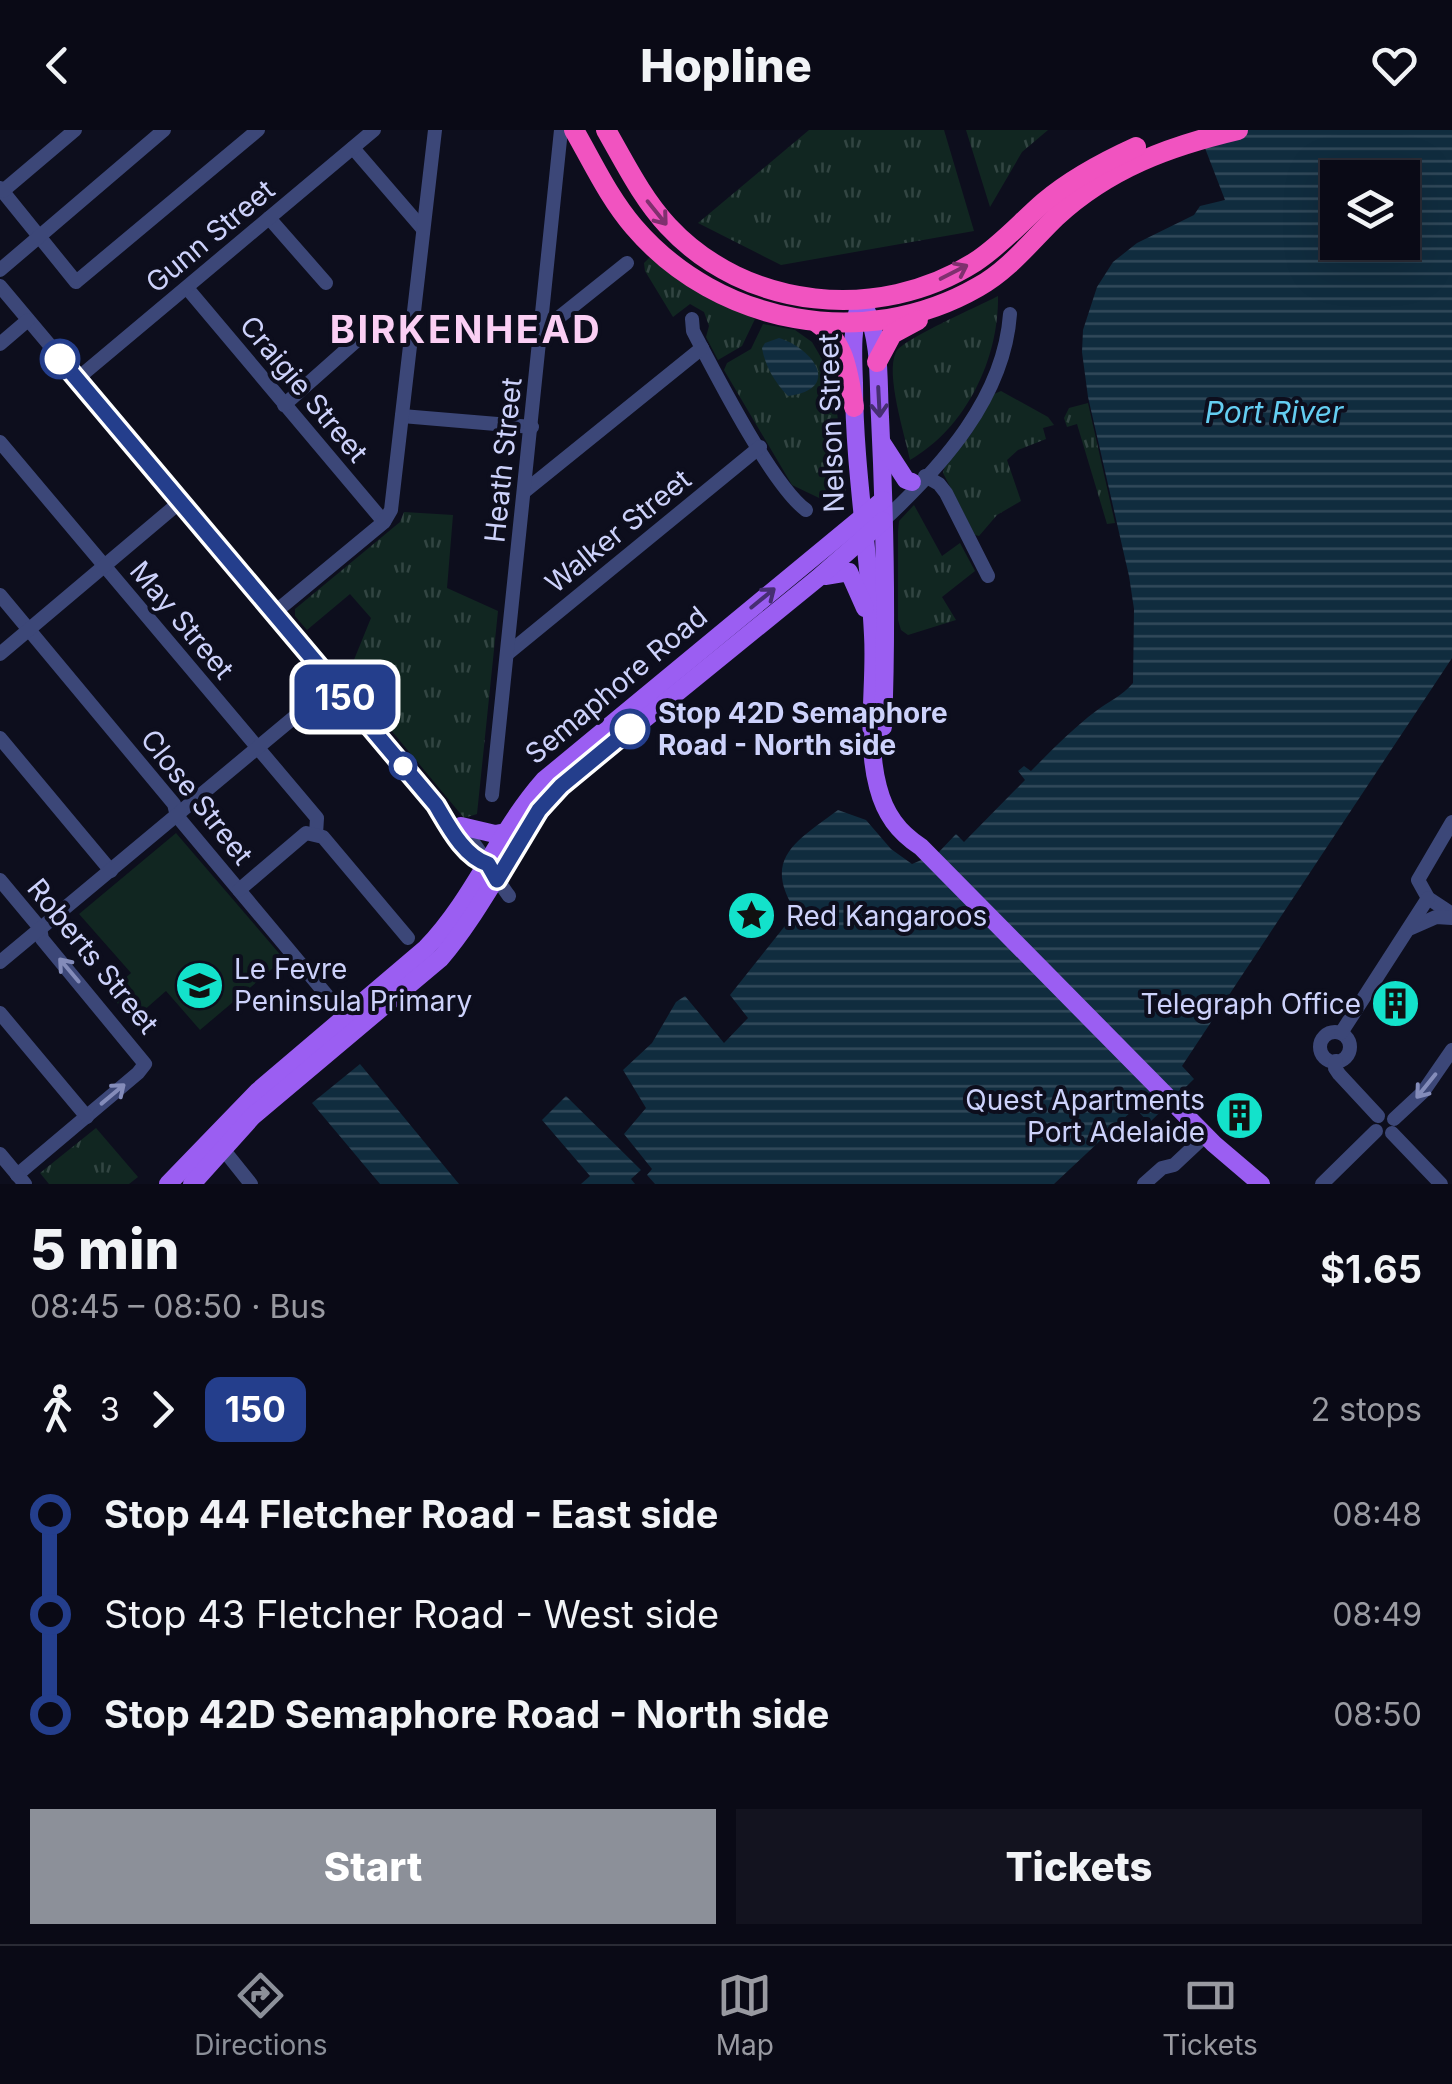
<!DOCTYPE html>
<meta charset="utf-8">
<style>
body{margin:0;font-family:Inter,sans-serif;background:#13131f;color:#f1f3f6;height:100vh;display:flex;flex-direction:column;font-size:38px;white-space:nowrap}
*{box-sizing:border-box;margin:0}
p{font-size:32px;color:#999aa1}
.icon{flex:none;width:55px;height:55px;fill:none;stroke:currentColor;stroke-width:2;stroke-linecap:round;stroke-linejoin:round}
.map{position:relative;height:1054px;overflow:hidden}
.sheet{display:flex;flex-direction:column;background:#0a0a16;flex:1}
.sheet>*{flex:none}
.badge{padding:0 20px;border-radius:15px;font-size:35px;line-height:65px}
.fabs{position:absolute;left:1320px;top:30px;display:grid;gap:20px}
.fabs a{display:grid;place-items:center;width:100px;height:100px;border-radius:0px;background:#0a0a16;box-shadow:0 10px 40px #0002,0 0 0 2px #2a2b35;font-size:50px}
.map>.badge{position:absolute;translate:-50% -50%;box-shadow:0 0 0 5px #fff}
.legs{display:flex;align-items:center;gap:15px;height:110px;padding:0 30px;font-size:32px}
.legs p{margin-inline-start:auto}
.headline{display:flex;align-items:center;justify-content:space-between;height:170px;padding:0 30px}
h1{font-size:55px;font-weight:800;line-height:75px}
.primary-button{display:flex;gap:20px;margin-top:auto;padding:20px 30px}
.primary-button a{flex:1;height:115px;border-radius:0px;background:#8c9099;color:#fff;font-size:40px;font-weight:800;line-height:115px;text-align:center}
.primary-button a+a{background:#13131f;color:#f1f3f6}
ul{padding:0 30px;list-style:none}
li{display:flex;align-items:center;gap:35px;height:100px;font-size:38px}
li i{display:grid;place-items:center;width:15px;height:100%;margin:0 12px;background:currentColor}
li i::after{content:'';width:25px;height:25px;margin:-12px;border:8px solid;border-radius:50%;background:#0a0a16}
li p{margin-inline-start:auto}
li:first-child i{background:linear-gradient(#0000 50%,currentColor 0)}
li:last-child i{background:linear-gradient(currentColor 50%,#0000 0)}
header{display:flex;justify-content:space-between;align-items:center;height:130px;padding:0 30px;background:#0a0a16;font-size:45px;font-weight:800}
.tab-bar{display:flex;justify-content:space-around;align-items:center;height:140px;border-top:2px solid #2a2b35;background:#0a0a16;font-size:28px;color:#999aa1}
.tab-bar a{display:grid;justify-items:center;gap:5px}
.tab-bar .on{color:#8c9099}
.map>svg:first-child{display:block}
.grass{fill:url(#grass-tufts)}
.pitch{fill:#112621}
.water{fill:url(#water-rules);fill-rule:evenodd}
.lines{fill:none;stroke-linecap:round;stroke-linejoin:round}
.minor{stroke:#3c4778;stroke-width:14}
.major{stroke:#9b5ef2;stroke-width:18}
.highway{stroke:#f153c0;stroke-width:20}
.oneway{stroke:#7f306e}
.oneway2{stroke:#462e72}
.oneway3{stroke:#848cba}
.line-1-casing{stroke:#fff;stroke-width:22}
.line-1{stroke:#243e8c;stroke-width:15}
.stop-1-dot{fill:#fff;stroke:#243e8c;stroke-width:5}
.labels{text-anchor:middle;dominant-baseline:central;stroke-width:8;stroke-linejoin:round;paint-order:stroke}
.street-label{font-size:28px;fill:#cdd2fb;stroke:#0d0e1d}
.stop-label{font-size:28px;font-weight:bold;fill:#cdd2fb;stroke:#0d0e1d;text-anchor:start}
.poi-label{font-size:28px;fill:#cdd2fb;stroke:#0d0e1d;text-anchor:start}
.water-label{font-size:30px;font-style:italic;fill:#64cef2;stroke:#0d0e1d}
.district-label{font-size:38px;font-weight:bold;letter-spacing:2.5px;fill:#fbcff4;stroke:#0d0e1d}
</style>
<header><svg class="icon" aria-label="back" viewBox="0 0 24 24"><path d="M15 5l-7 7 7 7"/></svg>Hopline<svg class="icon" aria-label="heart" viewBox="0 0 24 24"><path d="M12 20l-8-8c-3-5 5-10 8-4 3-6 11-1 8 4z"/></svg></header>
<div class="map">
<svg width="1452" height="1054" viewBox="0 0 1452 1054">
<defs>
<pattern id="grass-tufts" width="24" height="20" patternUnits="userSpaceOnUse" patternTransform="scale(2.5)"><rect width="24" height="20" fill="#112621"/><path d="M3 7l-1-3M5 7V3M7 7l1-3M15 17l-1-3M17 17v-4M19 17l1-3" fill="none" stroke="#324542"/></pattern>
<pattern id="water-rules" width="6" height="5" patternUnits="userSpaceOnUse" patternTransform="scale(2.5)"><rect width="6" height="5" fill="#102c3e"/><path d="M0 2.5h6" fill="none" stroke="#324a5b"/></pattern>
</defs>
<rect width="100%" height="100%" fill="#0d0e1d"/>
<g class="grass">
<path d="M809 0H944L974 101 781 135 698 93Z"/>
<path d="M966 0H1048L1022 22 990 77Z"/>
<path d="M651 126 712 170 755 189 742 216 718 230 706 207 709 196 704 182 690 174 673 187 645 141 644 133Z"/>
<path d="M998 166C999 229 966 298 910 330 905 305 885 244 896 222 903 209 979 176 998 166Z"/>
<path d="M763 194 795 200 812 212 833 248 846 360 838 377 792 355 724 240 727 233 751 219Z"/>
<path d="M1001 261 1048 287 1054 295 1043 298 1046 309 1018 320 1007 330 1021 371 997 385 979 406 975 405 943 343 945 336 971 304 994 264Z"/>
<path d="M1088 273 1115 393 1107 394 1077 294 1067 297 1064 288 1069 278Z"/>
<path d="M914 375 942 426 960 413 975 441 942 467 956 490 908 505 901 500 898 490V402L899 391Z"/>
<path d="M404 382 453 385 447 458 498 481 477 684 464 688 347 547 371 488 350 464 307 500 295 486V479L400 392Z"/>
<path d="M96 998 138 1047 129 1054H49L40 1043Z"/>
</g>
<path class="pitch" d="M176 703 284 829 200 900 166 861 133 890 108 863 131 843 79 784Z"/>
<g class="water">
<path d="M1198 0H1452V528L1182 936 1194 949 1149 993 1135 978 1054 1054H655L647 1045 652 1039 624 1004 646 978 623 940 652 913 676 872 685 866 724 913 748 888 730 865 796 782C761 728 797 711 838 680L866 690 891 719 912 734 938 723 956 704 964 712 1025 650 1018 641 1024 636 1031 641C1052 620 1072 599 1096 581 1109 571 1122 566 1133 553L1134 479 1129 446 1088 267 1082 222 1083 200 1097 157 1113 132 1137 113 1194 85 1200 76 1225 70ZM1338 48H1402V112H1338Z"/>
<path d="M779 208C814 219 842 259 788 266 775 253 765 236 762 218L765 213Z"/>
<path d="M360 934 459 1054H380L312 973Z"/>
<path d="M566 966 641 1040 631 1049 635 1054H581L590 1046 542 990Z"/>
</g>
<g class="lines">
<g class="minor">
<path d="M353 18 422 98"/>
<path d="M0 58 76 152 258 0"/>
<path d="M3 61 75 0"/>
<path d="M269 88 326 153"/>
<path d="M0 140 164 0"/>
<path d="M0 156 436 675C448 695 464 727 488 734"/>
<path d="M187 158 384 392"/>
<path d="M692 189 693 201C715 243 772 355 806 380"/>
<path d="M542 201 627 133"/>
<path d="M0 214 28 190"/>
<path d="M77 249 374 0"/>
<path d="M284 275 364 204"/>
<path d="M402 286 532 297"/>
<path d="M0 312 317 688 316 704"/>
<path d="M925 346 939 354 946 363 988 446"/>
<path d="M525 361 702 218"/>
<path d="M883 391C942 336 1004 268 1010 184"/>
<path d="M0 465 174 674 177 686 350 893"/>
<path d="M274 483 384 392 391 380 435 0"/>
<path d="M0 524 180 372"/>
<path d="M507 524 760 317"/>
<path d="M0 608 111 741"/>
<path d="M492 665 561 0"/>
<path d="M1452 692 1418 750 1428 768 1452 784"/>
<path d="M459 695C480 717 491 742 509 766"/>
<path d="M0 750 40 798 42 809 145 934 138 943 17 1045"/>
<path d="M239 760 306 703 323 707 408 808"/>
<path d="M1411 798 1436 787 1452 788"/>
<path d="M0 832 334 554"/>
<path d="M0 883 87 987"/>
<circle cx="1335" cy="917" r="15"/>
<path d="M1341 903 1428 768"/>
<path d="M1336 931 1335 938 1339 944 1378 986"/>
<path d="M1394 989 1423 962 1452 920"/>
<path d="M1392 1003 1441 1054"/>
<path d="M219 1014 251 1054"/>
<path d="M0 1024 25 1054"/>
<path d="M1144 1054 1162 1038 1174 1035 1206 1005"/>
<path d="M1322 1054 1376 1001"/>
</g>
<g class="major">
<path d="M861 170C851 198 853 224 854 253 854 337 869 421 873 505 876 555 865 608 878 657 885 684 898 702 921 717L1214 1014 1261 1054"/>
<path d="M866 180C881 211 878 253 880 287 885 390 887 494 883 597"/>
<path d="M882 313 906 350 912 352"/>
<path d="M825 446 849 442 865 478"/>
<path d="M461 696 495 704 506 702"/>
<path d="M168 1054 258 961 426 818C475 767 498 702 544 650L883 370"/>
<path d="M192 1054 253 986 441 828C487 774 513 708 561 657L818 448 883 391"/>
</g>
<g class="highway">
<path d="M574 0C593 33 609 68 634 97 718 195 865 222 978 157 1009 140 1031 111 1056 87 1109 38 1170 16 1238 0"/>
<path d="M606 0C625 33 642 68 668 96 746 180 879 193 975 132 1001 115 1021 92 1044 72 1071 49 1103 32 1136 17"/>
<path d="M816 192C846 212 848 244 854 277"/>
<path d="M877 232 892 204 918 190"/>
</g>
</g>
<defs><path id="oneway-shaft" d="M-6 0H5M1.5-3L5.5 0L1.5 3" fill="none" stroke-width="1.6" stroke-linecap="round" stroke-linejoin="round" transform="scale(2.5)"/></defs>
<g class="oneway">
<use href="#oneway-shaft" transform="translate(657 83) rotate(51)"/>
<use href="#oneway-shaft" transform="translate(954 142) rotate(-27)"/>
</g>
<g class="oneway2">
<use href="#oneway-shaft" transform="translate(879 272) rotate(87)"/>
<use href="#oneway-shaft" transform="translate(763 468) rotate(-39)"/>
</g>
<g class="oneway3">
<use href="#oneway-shaft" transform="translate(69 840) rotate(-130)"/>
<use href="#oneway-shaft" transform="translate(1426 956) rotate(129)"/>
<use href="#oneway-shaft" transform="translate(113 964) rotate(-40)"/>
</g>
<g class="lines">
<defs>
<path id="line-1" d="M60 229 436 675C448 695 464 727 488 734L497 750 539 680 561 656 630 599"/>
</defs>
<use href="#line-1" class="line-1-casing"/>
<use href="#line-1" class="line-1"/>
</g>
<defs>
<symbol id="sight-disc" viewBox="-11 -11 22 22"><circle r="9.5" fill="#13e2cb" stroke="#0d0e1d"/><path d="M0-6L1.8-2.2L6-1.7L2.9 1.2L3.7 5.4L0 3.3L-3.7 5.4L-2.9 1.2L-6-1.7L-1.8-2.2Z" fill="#111"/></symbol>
<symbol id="school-disc" viewBox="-11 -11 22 22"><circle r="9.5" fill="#13e2cb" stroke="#0d0e1d"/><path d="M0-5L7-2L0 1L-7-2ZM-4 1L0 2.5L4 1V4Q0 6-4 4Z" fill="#111"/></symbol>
<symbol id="building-disc" viewBox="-11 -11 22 22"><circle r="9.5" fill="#13e2cb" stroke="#0d0e1d"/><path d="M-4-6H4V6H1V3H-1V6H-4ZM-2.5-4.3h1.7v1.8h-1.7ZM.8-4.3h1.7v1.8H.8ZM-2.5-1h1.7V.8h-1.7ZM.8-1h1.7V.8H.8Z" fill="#111"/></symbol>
</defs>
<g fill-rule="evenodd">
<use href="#sight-disc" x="724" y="758" width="55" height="55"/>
<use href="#school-disc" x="172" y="828" width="55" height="55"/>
<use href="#building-disc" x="1368" y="846" width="55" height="55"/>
<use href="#building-disc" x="1212" y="958" width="55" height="55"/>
</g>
<g class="stop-1-dot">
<circle cx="60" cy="229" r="18"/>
<circle cx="630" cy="599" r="18"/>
<circle cx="403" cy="636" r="12"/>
</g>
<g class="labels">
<g class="street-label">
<text transform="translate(210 106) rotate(-40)">Gunn Street</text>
<text transform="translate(304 259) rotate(50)">Craigie Street</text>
<text transform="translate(831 293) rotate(-92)">Nelson Street</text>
<text transform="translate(503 330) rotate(-84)">Heath Street</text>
<text transform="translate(618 401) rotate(-39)">Walker Street</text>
<text transform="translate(182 490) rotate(50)">May Street</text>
<text transform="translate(616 555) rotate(-40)">Semaphore Road</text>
<text transform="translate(197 667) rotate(52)">Close Street</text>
<text transform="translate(93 826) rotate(51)">Roberts Street</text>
</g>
<g class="stop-label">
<text x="658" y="583">Stop 42D Semaphore<tspan x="658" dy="32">Road - North side</tspan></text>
</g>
<g class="poi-label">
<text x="786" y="786">Red Kangaroos</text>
<text x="234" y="839">Le Fevre<tspan x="234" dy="32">Peninsula Primary</tspan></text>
<text x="1361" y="874" text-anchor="end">Telegraph Office</text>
<text x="1205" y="970" text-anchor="end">Quest Apartments<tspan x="1205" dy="32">Port Adelaide</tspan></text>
</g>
<g class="water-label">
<text x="1274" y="282">Port River</text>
</g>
<g class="district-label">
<text x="466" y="199">BIRKENHEAD</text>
</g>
</g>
</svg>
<div class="fabs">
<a><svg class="icon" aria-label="layers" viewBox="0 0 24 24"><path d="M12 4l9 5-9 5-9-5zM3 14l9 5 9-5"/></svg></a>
</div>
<b class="badge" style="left:345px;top:567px;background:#243e8c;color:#fff">150</b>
</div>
<section class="sheet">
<div class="headline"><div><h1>5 min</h1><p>08:45 – 08:50 · Bus</p></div><b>$1.65</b></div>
<div class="legs"><svg class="icon" aria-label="walk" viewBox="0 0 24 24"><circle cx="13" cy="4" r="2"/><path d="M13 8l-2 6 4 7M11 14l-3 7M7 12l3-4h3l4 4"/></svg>3<svg class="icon" aria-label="forward" viewBox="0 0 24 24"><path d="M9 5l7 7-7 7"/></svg><b class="badge" style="background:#243e8c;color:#fff">150</b><p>2 stops</p></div>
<ul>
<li><i style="color:#243e8c"></i><b>Stop 44 Fletcher Road - East side</b><p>08:48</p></li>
<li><i style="color:#243e8c"></i><span>Stop 43 Fletcher Road - West side</span><p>08:49</p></li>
<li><i style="color:#243e8c"></i><b>Stop 42D Semaphore Road - North side</b><p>08:50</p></li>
</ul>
<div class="primary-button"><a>Start</a><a>Tickets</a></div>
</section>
<nav class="tab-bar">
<a class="on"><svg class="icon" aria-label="directions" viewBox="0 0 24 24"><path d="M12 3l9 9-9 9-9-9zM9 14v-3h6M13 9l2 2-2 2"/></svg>Directions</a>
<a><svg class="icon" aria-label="map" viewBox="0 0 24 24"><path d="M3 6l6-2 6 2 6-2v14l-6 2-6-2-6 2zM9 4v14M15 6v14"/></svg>Map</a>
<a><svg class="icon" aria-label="tickets" viewBox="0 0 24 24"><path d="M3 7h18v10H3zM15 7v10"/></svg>Tickets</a>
</nav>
